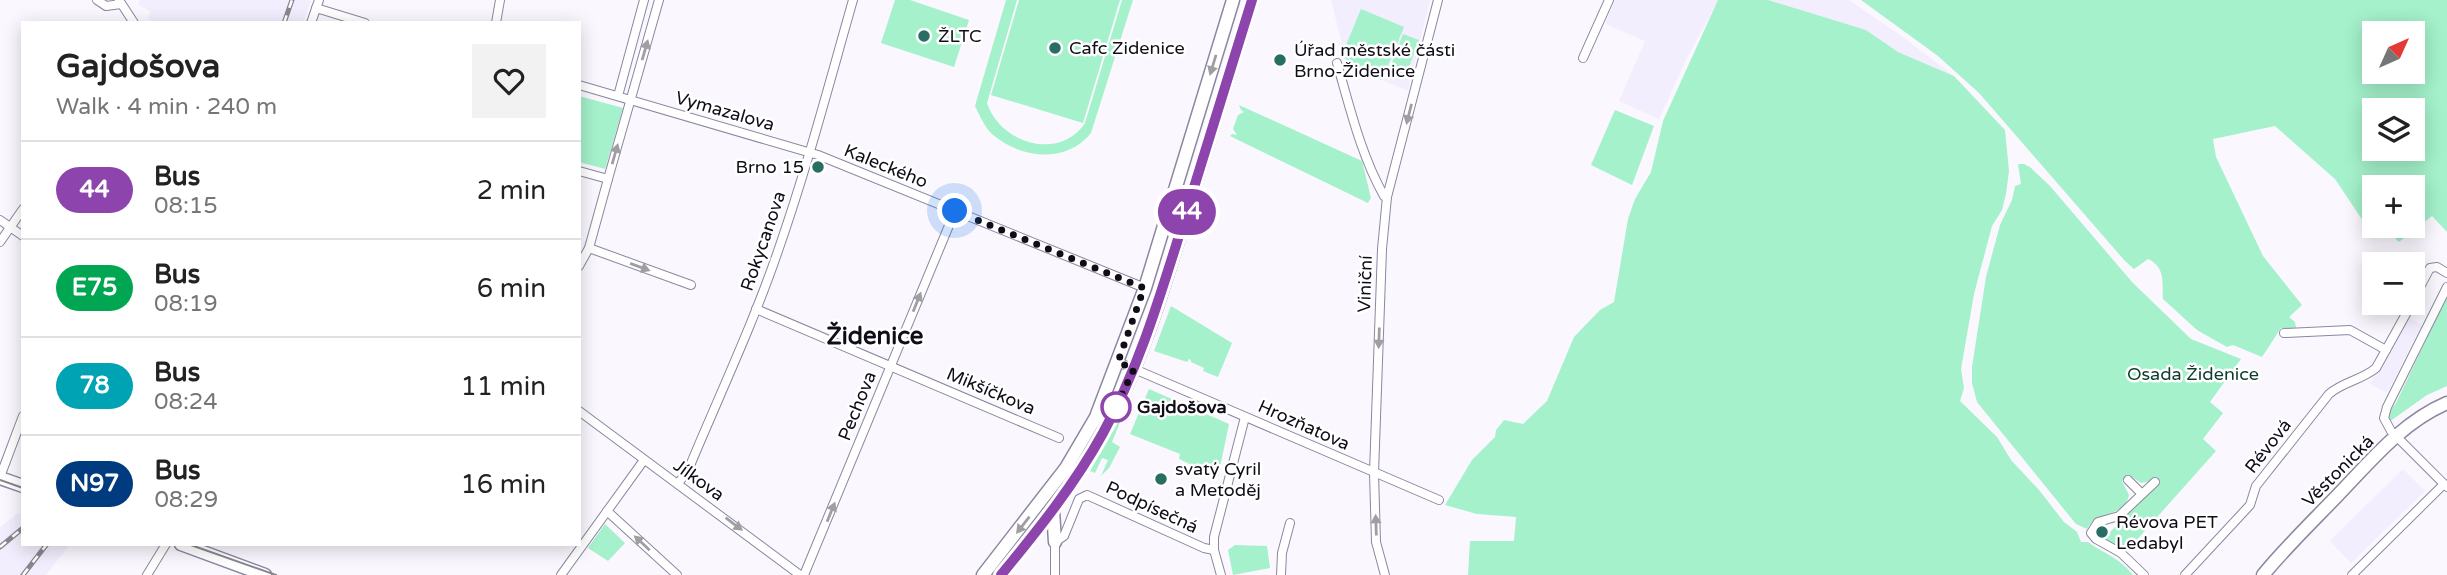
<!DOCTYPE html>
<meta charset="utf-8">
<style>
body{margin:0;font-family:"Varela Round",sans-serif;background:#f2f2f2;color:#222;height:100vh;display:flex;flex-direction:column;font-size:26px;white-space:nowrap}
*{box-sizing:border-box;margin:0}
p{font-size:23px;color:#767676}
.icon{flex:none;width:38px;height:38px;fill:none;stroke:currentColor;stroke-width:2;stroke-linecap:round;stroke-linejoin:round}
.map{position:relative;flex:1;overflow:hidden}
.drawer{position:absolute;left:21px;top:21px;width:560px;height:525px;display:flex;flex-direction:column;background:#fff;border-radius:0px;box-shadow:0 4px 18px #0003}
.drawer>*{flex:none}
.badge{padding:0 14px;border-radius:23px;font-size:24px;line-height:46px}
.needle{width:46px;rotate:45deg}
.tools{position:absolute;left:2362px;top:21px;display:grid;gap:14px}
.tools a{display:grid;place-items:center;width:63px;height:63px;border-radius:0px;background:#fff;box-shadow:0 4px 18px #0003;font-size:35px}
.you{position:absolute;width:35px;height:35px;margin:-18px;border:5px solid #fff;border-radius:50%;background:#1a73e8;box-shadow:0 0 0 10px #1a73e833}
.map>.badge{position:absolute;translate:-50% -50%;box-shadow:0 0 0 4px #fff}
.round{display:grid;place-items:center;flex:none;width:74px;height:74px;border-radius:0px;background:#f2f2f2}
.overview{display:flex;align-items:center;justify-content:space-between;height:119px;padding:0 35px}
h1{font-size:33px;font-weight:700;line-height:52px}
ul{padding:0;list-style:none}
li{display:flex;align-items:center;gap:21px;height:98px;padding:0 35px;border-top:2px solid #e0e0e0}
li div{flex:1}
li b{display:block;font-size:26px}
li em{font-style:normal}
li .badge{min-width:77px;font-weight:700;text-align:center}
.map>svg:first-child{display:block}
.built{fill:#f2eefd}
.green{fill:#a4f1cb;fill-rule:evenodd}
.lines{fill:none;stroke-linecap:round;stroke-linejoin:round}
.street-casing{stroke:#8d86a0;stroke-width:10}
.secondary-casing{stroke:#8d86a0;stroke-width:15}
.primary-casing{stroke:#8d86a0;stroke-width:15}
.street{stroke:#fff;stroke-width:8}
.secondary{stroke:#fff;stroke-width:12}
.primary{stroke:#fff;stroke-width:12}
.tram{stroke:#89868e;stroke-width:2}
.rail-casing{stroke:#89868e;stroke-width:5}
.rail{stroke:#fff;stroke-width:2.5;stroke-dasharray:8;stroke-linecap:butt}
.oneway{fill:#9f9ea2}
.line-casing{stroke:#fff;stroke-width:16}
.line{stroke:#8e44ad;stroke-width:10}
.walk{stroke:#100d17;stroke-width:7;stroke-dasharray:0 12.6}
.poi-dot{fill:#296e62;stroke:#fff;stroke-width:2.5}
.stop-dot{fill:#fff;stroke:#8e44ad;stroke-width:3.5}
.labels{text-anchor:middle;dominant-baseline:central;stroke-width:5;stroke-linejoin:round;paint-order:stroke}
.poi-label{font-size:18px;fill:#100d17;stroke:#fff;text-anchor:start}
.street-label{font-size:18px;fill:#100d17;stroke:#fff}
.park-label{font-size:18px;fill:#0c3d2a;stroke:#fff}
.stop-label{font-size:18px;font-weight:bold;fill:#100d17;stroke:#fff;text-anchor:start}
.district-label{font-size:24px;font-weight:bold;fill:#100d17;stroke:#fff}
</style>
<div class="map">
<svg width="2447" height="575" viewBox="0 0 2447 575">
<rect width="100%" height="100%" fill="#faf8fe"/>
<g class="built">
<path d="M140 0H311L303 23H155L148 19 150 11 138 5Z"/>
<path d="M1331 0H1430L1408 91 1347 65Z"/>
<path d="M1615 0H1718L1686 60 1659 119 1619 101 1645 41 1605 24Z"/>
<path d="M1768 0H1849L1900 35 1954 76 1898 52 1866 30Z"/>
<path d="M2407 317 2422 325 2387 393 2370 384Z"/>
<path d="M2403 469 2425 491 2351 563 2330 541Z"/>
<path d="M23 513V544H70L46 575H0V527L17 514Z"/>
</g>
<g class="green">
<path d="M895 0H910L969 20 954 67 881 43Z"/>
<path d="M1006 0H1017L987 103C1000 143 1059 162 1085 123L1122 0H1133L1091 133C1066 164 1021 159 992 134 984 126 980 116 975 106Z"/>
<path d="M1019 0H1120L1083 123 991 95Z"/>
<path d="M1718 0H1768L1866 30 1898 52 1954 76 2005 130 2009 171 2006 194 2002 210 1992 226 1974 294 1961 369 1964 388 1960 401 1997 437 2011 460 2039 490 2064 522 2077 532 2081 542H2088C2103 553 2120 558 2133 575H1468L1470 541H1514L1516 517 1477 514 1445 505 1472 460 1495 437 1496 430 1504 420 1523 424 1547 401 1574 337 1600 310 1614 302 1628 219 1635 199 1651 172 1663 121Z"/>
<path d="M1861 0H2447V232L2432 216 2399 242 2394 237 2376 236 2375 239 2335 179 2275 126 2213 139 2216 157 2263 256 2302 305 2289 317 2295 322 2296 328H2281L2262 357 2233 345 2227 347 2197 330 2163 299C2162 284 2166 267 2148 259L2134 269 2125 261 1979 93 1938 56ZM2375 33H2413V72H2375ZM2413 110V149H2375V110ZM2413 187V226H2375V187Z"/>
<path d="M1361 9 1404 27 1382 80 1347 65 1344 50Z"/>
<path d="M1403 34 1419 40 1406 75 1390 68Z"/>
<path d="M579 96 623 108 605 169 579 162Z"/>
<path d="M1239 105 1362 161 1371 198 1368 203 1230 136 1232 134 1237 135 1233 129 1238 115 1244 112 1241 110Z"/>
<path d="M1615 110 1654 126 1632 185 1591 165Z"/>
<path d="M2018 164H2024L2030 167 2050 186 2132 282 2191 339 2241 359 2210 402 2223 413 2203 439 2216 451 2126 552 2103 539 2158 484 2151 481 2141 483 2129 475 2122 481 2129 495C2124 519 2097 509 2087 529L2076 524 2067 513 1977 402 1972 383V367L1986 277 2000 225 2012 200 2015 186 2021 184Z"/>
<path d="M2447 296V386L2427 395 2389 422 2387 415 2396 403Z"/>
<path d="M1171 306 1232 343 1218 377 1203 371 1204 368 1191 362V360L1189 359 1187 362 1154 351Z"/>
<path d="M1149 389 1229 424 1218 477 1179 459 1180 454 1130 434Z"/>
<path d="M1125 410 1112 442 1120 447 1109 468 1101 476 1108 460 1102 458 1095 473 1090 471Z"/>
<path d="M605 524 625 543 608 561 588 548Z"/>
<path d="M1235 545 1267 546 1270 568 1233 575 1228 550Z"/>
</g>
<g class="lines">
<defs>
<g id="street">
<path d="M97 0 106 6 121 4"/>
<path d="M119 0 134 23"/>
<path d="M316 8 365 23"/>
<path d="M311 23 319 0"/>
<path d="M496 23 500 0"/>
<path d="M1583 58 1609 0"/>
<path d="M1337 63C1350 108 1361 155 1384 196L1387 197"/>
<path d="M579 85 818 155 1145 288"/>
<path d="M618 96 644 0"/>
<path d="M579 171 608 179 659 0"/>
<path d="M0 220 23 236"/>
<path d="M0 242 23 209"/>
<path d="M589 248 691 285"/>
<path d="M579 266 589 248 608 179"/>
<path d="M2447 287 2387 407 2384 418 2391 431 2447 487"/>
<path d="M2413 300 2430 268 2437 267 2447 273"/>
<path d="M756 309 1059 438"/>
<path d="M2284 333 2350 330 2386 350"/>
<path d="M1118 362 1439 500"/>
<path d="M579 411 800 575"/>
<path d="M0 477 23 416"/>
<path d="M2128 480 2142 494"/>
<path d="M678 484 689 468C719 396 753 324 778 251 807 168 829 84 853 0"/>
<path d="M607 511 677 575"/>
<path d="M147 575 166 544"/>
<path d="M561 575 644 460"/>
<path d="M804 575 955 211"/>
<path d="M1055 575V542L1064 536 1079 499 1087 495 1204 548 1214 550"/>
<path d="M1221 575 1214 550V537L1245 417"/>
<path d="M1281 575 1282 553 1290 523"/>
<path d="M1385 575 1376 542 1374 473 1382 249 1387 197 1438 0"/>
<path d="M2144 575 2121 553 2096 539 2091 533 2098 522 2119 516 2155 482"/>
<path d="M2185 575 2250 505 2256 486 2329 394C2342 382 2362 380 2376 368L2412 303"/>
<path d="M2352 575 2444 484"/>
</g>
<g id="secondary">
<path d="M0 478 23 486"/>
<path d="M181 544 265 575"/>
<path d="M2263 575C2286 547 2312 522 2337 496 2370 462 2402 422 2447 403"/>
</g>
<g id="primary">
<path d="M1053 510 1055 542"/>
<path d="M983 575 1066 468 1096 417 1145 288 1233 0"/>
<path d="M1001 575C1038 530 1075 484 1103 433 1140 367 1161 296 1183 224 1206 149 1229 75 1252 0"/>
</g>
</defs>
<use href="#street" class="street-casing"/>
<use href="#secondary" class="secondary-casing"/>
<use href="#primary" class="primary-casing"/>
<use href="#street" class="street"/>
<use href="#secondary" class="secondary"/>
<use href="#primary" class="primary"/>
<g class="tram">
<path d="M0 480 23 488"/>
<path d="M188 544 276 575"/>
</g>
<defs>
<g id="rail">
<path d="M284 23 292 0"/>
<path d="M0 547 23 528"/>
<path d="M23 575 47 544"/>
</g>
</defs>
<use href="#rail" class="rail-casing"/>
<use href="#rail" class="rail"/>
</g>
<defs><path id="oneway-solid" d="M-6-.8H1V-3.2L6.5 0L1 3.2V.8H-6Z" transform="scale(1.75)"/></defs>
<g class="oneway">
<use href="#oneway-solid" transform="translate(645 50) rotate(-74)"/>
<use href="#oneway-solid" transform="translate(1213 65) rotate(107)"/>
<use href="#oneway-solid" transform="translate(1409 114) rotate(104)"/>
<use href="#oneway-solid" transform="translate(615 154) rotate(-74)"/>
<use href="#oneway-solid" transform="translate(640 267) rotate(20)"/>
<use href="#oneway-solid" transform="translate(917 302) rotate(-68)"/>
<use href="#oneway-solid" transform="translate(1379 338) rotate(92)"/>
<use href="#oneway-solid" transform="translate(831 512) rotate(-68)"/>
<use href="#oneway-solid" transform="translate(734 524) rotate(37)"/>
<use href="#oneway-solid" transform="translate(1023 525) rotate(128)"/>
<use href="#oneway-solid" transform="translate(1376 525) rotate(-92)"/>
<use href="#oneway-solid" transform="translate(642 543) rotate(-137)"/>
</g>
<g class="lines">
<defs>
<path id="line" d="M1001 575C1038 530 1075 484 1103 433 1137 371 1157 306 1178 239 1203 160 1227 80 1252 0"/>
</defs>
<use href="#line" class="line-casing"/>
<use href="#line" class="line"/>
<path class="walk" d="M955 211 1144 288 1118 362 1134 369 1116 407"/>
</g>
<g class="poi-dot">
<circle cx="924" cy="36" r="7"/>
<circle cx="1055" cy="48" r="7"/>
<circle cx="1280" cy="60" r="7"/>
<circle cx="818" cy="167" r="7"/>
<circle cx="1161" cy="479" r="7"/>
<circle cx="2102" cy="532" r="7"/>
</g>
<circle class="stop-dot" cx="1116" cy="407" r="14"/>
<g class="labels">
<g class="poi-label">
<text x="938" y="36">ŽLTC</text>
<text x="1069" y="48">Cafc Zidenice</text>
<text x="1294" y="50">Úřad městské části<tspan x="1294" dy="21">Brno-Židenice</tspan></text>
<text x="804" y="167" text-anchor="end">Brno 15</text>
<text x="1175" y="469">svatý Cyril<tspan x="1175" dy="21">a Metoděj</tspan></text>
<text x="2116" y="522">Révova PET<tspan x="2116" dy="21">Ledabyl</tspan></text>
</g>
<g class="street-label">
<text transform="translate(725 111) rotate(16)">Vymazalova</text>
<text transform="translate(886 166) rotate(22)">Kaleckého</text>
<text transform="translate(763 241) rotate(-71)">Rokycanova</text>
<text transform="translate(1365 284) rotate(-88)">Viniční</text>
<text transform="translate(991 391) rotate(23)">Mikšíčkova</text>
<text transform="translate(857 406) rotate(-68)">Pechova</text>
<text transform="translate(1304 425) rotate(24)">Hrozňatova</text>
<text transform="translate(2268 446) rotate(-52)">Révová</text>
<text transform="translate(2338 471) rotate(-45)">Věstonická</text>
<text transform="translate(699 480) rotate(36)">Jílkova</text>
<text transform="translate(1152 507) rotate(25)">Podpísečná</text>
</g>
<g class="park-label">
<text x="2193" y="374">Osada Židenice</text>
</g>
<g class="stop-label">
<text x="1137" y="407">Gajdošova</text>
</g>
<g class="district-label">
<text x="875" y="336">Židenice</text>
</g>
</g>
</svg>
<div class="tools">
<a><svg class="needle" viewBox="-14 -14 28 28"><path d="M0-13l5 13h-10z" fill="#e53935"/><path d="M0 13l5-13h-10z" fill="#767676"/></svg></a>
<a><svg class="icon" aria-label="layers" viewBox="0 0 24 24"><path d="M12 4l9 5-9 5-9-5zM3 14l9 5 9-5"/></svg></a>
<a>+</a>
<a>−</a>
</div>
<div class="you" style="left:955px;top:211px"></div>
<b class="badge" style="left:1187px;top:212px;background:#8e44ad;color:#fff">44</b>
<section class="drawer">
<div class="overview"><div><h1>Gajdošova</h1><p>Walk · 4 min · 240 m</p></div><a class="round"><svg class="icon" aria-label="heart" viewBox="0 0 24 24"><path d="M12 20l-8-8c-3-5 5-10 8-4 3-6 11-1 8 4z"/></svg></a></div>
<ul>
<li><span class="badge" style="background:#8e44ad;color:#fff">44</span><div><b>Bus</b><p>08:15</p></div><em>2 min</em></li>
<li><span class="badge" style="background:#00a651;color:#fff">E75</span><div><b>Bus</b><p>08:19</p></div><em>6 min</em></li>
<li><span class="badge" style="background:#00a3b4;color:#fff">78</span><div><b>Bus</b><p>08:24</p></div><em>11 min</em></li>
<li><span class="badge" style="background:#003b80;color:#fff">N97</span><div><b>Bus</b><p>08:29</p></div><em>16 min</em></li>
</ul>
</section>
</div>
